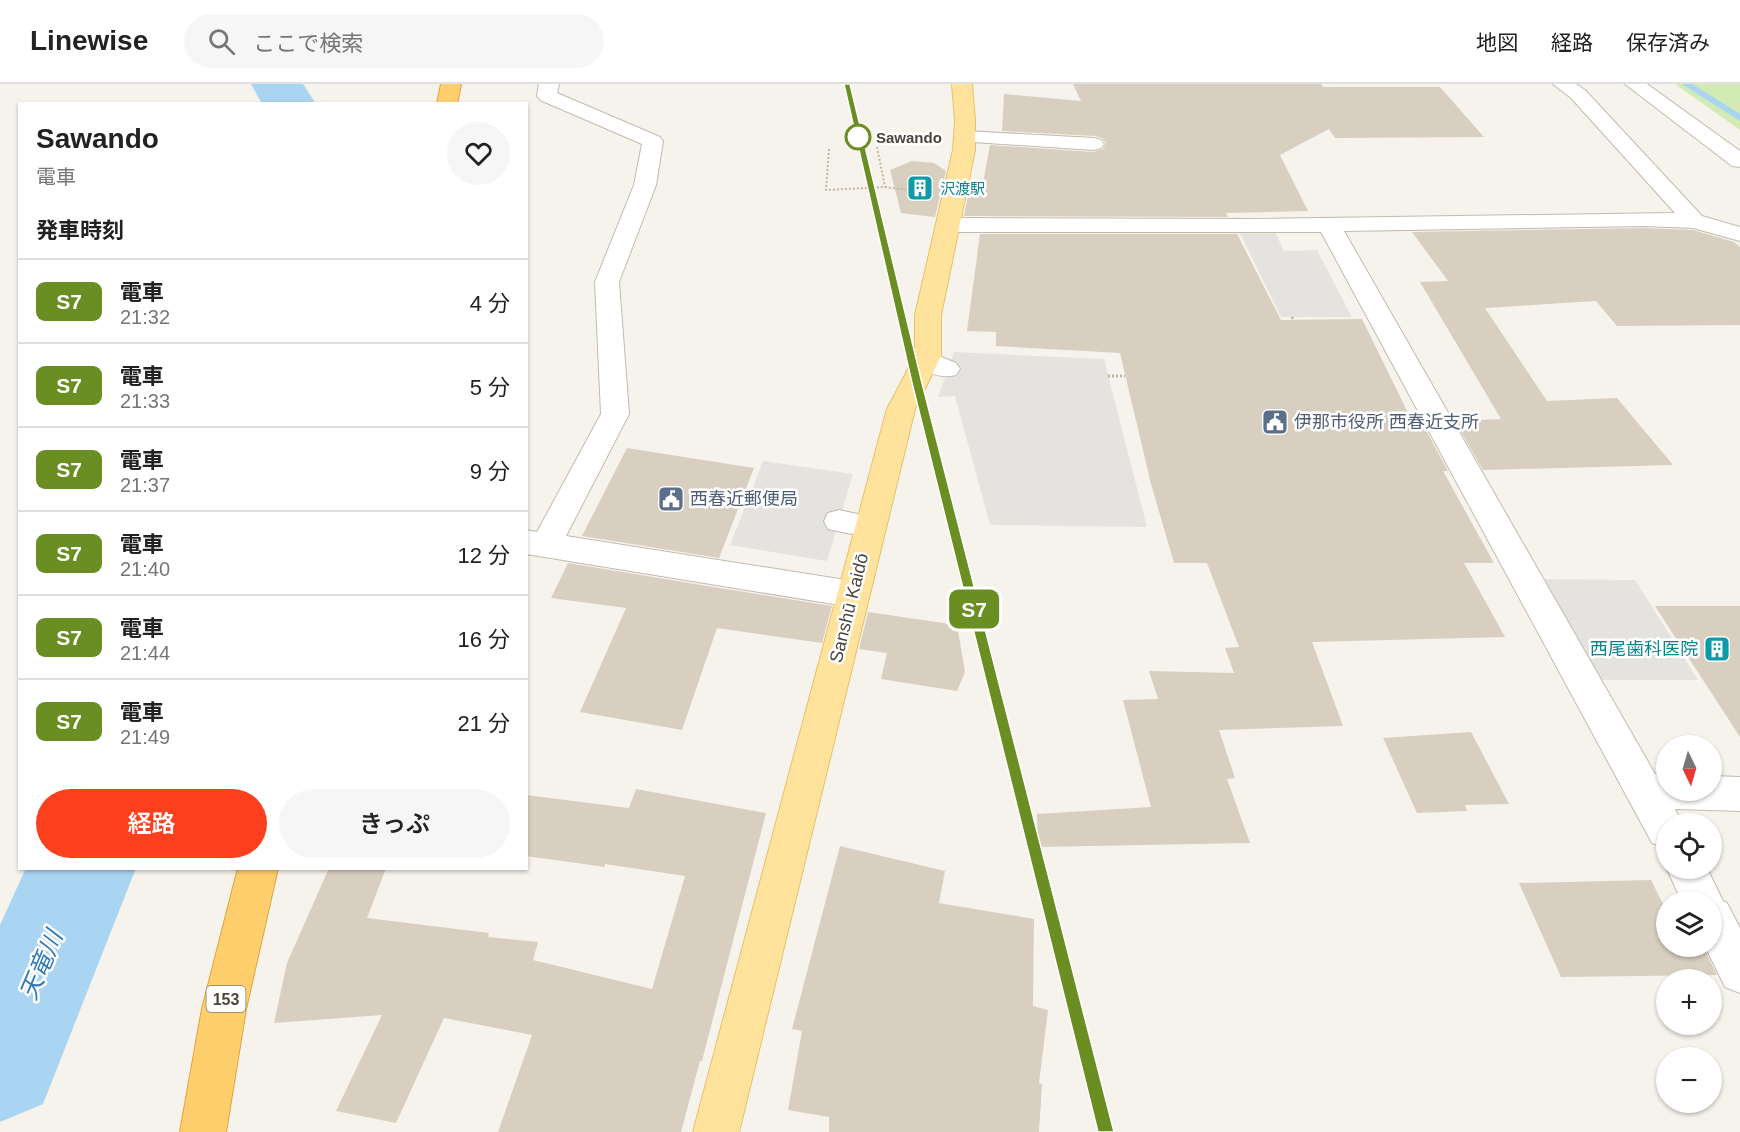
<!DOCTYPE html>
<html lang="ja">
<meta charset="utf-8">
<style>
body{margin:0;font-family:Helvetica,"Noto Sans JP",sans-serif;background:#f6f6f6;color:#222;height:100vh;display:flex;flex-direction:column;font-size:22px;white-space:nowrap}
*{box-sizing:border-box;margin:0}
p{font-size:20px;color:#767676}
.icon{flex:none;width:33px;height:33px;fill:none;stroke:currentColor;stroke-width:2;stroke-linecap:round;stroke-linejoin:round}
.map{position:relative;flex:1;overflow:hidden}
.sheet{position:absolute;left:18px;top:18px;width:510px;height:768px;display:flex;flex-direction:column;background:#fff;border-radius:0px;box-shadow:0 2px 4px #0004}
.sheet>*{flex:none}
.badge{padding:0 12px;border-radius:9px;font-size:21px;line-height:39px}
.needle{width:39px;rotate:175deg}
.buttons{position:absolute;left:1656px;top:651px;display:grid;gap:12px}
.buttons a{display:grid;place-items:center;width:66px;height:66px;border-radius:50%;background:#fff;box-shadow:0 2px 4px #0004;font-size:30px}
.map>.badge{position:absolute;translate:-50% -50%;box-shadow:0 0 0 3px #fff}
h2{padding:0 18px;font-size:22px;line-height:54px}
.round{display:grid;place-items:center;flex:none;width:63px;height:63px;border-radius:32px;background:#f6f6f6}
.overview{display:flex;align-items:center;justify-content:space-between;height:102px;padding:0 18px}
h1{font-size:28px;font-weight:600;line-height:45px}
.button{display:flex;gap:12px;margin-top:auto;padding:12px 18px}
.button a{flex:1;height:69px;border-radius:36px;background:#fc3f1d;color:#fff;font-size:24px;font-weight:600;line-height:69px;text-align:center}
.button a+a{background:#f6f6f6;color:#222}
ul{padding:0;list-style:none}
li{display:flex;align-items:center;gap:18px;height:84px;padding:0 18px;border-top:2px solid #e0e0e0}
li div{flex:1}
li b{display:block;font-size:22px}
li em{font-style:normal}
li .badge{min-width:66px;font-weight:700;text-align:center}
header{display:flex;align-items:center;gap:36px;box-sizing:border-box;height:84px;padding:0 30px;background:#fff;border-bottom:2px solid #e0e0e0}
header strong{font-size:28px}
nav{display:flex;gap:33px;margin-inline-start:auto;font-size:21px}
.search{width:420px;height:54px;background:#f6f6f6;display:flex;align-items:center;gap:15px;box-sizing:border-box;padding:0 21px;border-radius:33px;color:#767676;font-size:22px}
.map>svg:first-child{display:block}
.green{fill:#d2eab5}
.parking{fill:#e5e3e0}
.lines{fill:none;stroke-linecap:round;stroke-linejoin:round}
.stream{fill:#a9d4f2;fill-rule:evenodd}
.river{fill:#a9d4f2;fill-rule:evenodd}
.building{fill:#d8cfc1}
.minor-casing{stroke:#c2bbae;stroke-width:2}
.major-casing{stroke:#e6c16a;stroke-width:2}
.highway-casing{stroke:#e0a43c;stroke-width:2}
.path-far1{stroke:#c4b79f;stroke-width:2;stroke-dasharray:2 2;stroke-linecap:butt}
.path{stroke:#c4b79f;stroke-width:3;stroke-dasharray:2 2;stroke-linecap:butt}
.minor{fill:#fff;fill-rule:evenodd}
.major{fill:#ffe39c;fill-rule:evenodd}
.highway{fill:#ffcf6e;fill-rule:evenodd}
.rail-far3{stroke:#9a9a9a;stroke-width:3;stroke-dasharray:5 5;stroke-linecap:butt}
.rail-far2{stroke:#9a9a9a;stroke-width:4;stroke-dasharray:6 6;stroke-linecap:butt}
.rail-far1{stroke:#9a9a9a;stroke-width:4.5;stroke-dasharray:8 8;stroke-linecap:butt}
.rail{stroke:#9a9a9a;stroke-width:6;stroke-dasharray:10 10;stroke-linecap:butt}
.line{fill:#6b8e23;stroke:#fff;stroke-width:1.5}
.stop-dot{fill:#fff;stroke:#6b8e23;stroke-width:3}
.labels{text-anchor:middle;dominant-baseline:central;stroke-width:5;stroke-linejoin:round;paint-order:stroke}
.far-stop-label{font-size:15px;font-weight:bold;fill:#4b4439;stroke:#fff;text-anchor:start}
.far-culture-label{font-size:15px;fill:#0d838f;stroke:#fff;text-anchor:start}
.shield{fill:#fff;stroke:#817c74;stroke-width:1.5}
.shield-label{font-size:16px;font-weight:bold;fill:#4b4439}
.service-label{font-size:18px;fill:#4e5e75;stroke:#fff;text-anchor:start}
.street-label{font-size:18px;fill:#4b4439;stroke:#fff}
.culture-label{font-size:18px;fill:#0d838f;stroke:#fff;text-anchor:end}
.near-water-label{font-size:24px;font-style:italic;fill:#2e7ab2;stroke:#fff}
</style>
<header>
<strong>Linewise</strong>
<div class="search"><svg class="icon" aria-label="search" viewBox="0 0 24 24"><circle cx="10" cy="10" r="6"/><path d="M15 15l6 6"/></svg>ここで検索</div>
<nav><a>地図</a><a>経路</a><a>保存済み</a></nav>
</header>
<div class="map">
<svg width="1740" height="1048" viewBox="0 0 1740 1048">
<rect width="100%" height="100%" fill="#f6f3ec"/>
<path class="green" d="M1675 0H1740V46Z"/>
<g class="parking">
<path d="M1274 146 1284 167 1317 166 1352 233H1281L1239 147Z"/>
<path d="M954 268 1104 275 1147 443 990 441 955 312 938 313Z"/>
<path d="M763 377 853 390 827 477 730 461Z"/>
<path d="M1530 495 1635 496 1698 596H1587Z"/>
</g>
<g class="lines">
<path class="stream" d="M1682 0H1692L1740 30V37Z"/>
<g class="river">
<path d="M251 0H303L316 20H262Z"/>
<path d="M26 784H136L43 1020 0 1038V841Z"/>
</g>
</g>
<g class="building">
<path d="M1073 0H1321L1323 3H1440L1484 53 1335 54 1329 45 1280 71 1308 127 1226 129 1228 133 964 132 970 103 981 110 990 61 1094 68 1103 65 1106 59 1102 54 1095 52 1002 47 1004 10 1081 17Z"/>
<path d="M912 77 934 79 946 87 935 133 901 129 890 86Z"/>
<path d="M1645 144 1693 146 1734 158 1740 163V241L1617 242 1596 217 1485 224 1547 317 1617 314 1673 381 1483 386 1455 337 1501 335 1420 198 1448 197 1412 148Z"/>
<path d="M980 150H1237L1281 236 1362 235 1413 339H1422L1448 387H1443L1494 479H1464L1505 553 1312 558 1343 642 1219 646 1235 694 1227 695 1250 759 1038 763 1037 730 1151 723 1123 616 1158 615 1149 587 1234 589 1225 564 1239 563 1207 479H1174L1151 400 1120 269 996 262V248L967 247Z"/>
<path d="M627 364 754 384 719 474 582 452Z"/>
<path d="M568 479 707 502 832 522 822 559 717 544 682 646 580 628 626 524 551 514Z"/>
<path d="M1655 522H1740V653Z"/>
<path d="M868 528 957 541 965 588 957 607 881 595 887 569 859 565Z"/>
<path d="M1471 648 1509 720 1465 721 1467 727 1417 729 1383 654Z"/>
<path d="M636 705 766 729 702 977H700L681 1048H498L532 951 444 934 396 1039 336 1027 382 931 274 939 287 879 329 784H386L367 834 489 849 488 853 538 858 533 876 652 905 685 792 605 780V783L526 772V711L629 724Z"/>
<path d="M840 762 945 787 939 819 1034 835 1033 922 1048 926 1039 999 1042 1000 1039 1048H829V1033L788 1026 802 947 792 945Z"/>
<path d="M1651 796 1666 826V862H1703L1717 891 1561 893 1519 799Z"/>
</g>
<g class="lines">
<defs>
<g id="minor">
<path d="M539 0H559L557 9 660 53 663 57 656 101 619 198 629 330 566 452 852 497 864 501 868 510 864 519 852 523 526 470V446L537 448 601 330 595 198 634 101 642 60 540 16 537 12Z"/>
<path d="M1553 0H1576L1585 6 1702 132 1740 143V157L1693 144 1645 142 1344 147 1655 690H1666V706H1712V692L1740 693V727L1675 725 1683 740H1666V764L1652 759 1321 148H949L941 146 938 141 941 136 949 134 1253 135 1675 129 1571 14Z"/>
<path d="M1625 0H1647L1740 67V83L1732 82Z"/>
<path d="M965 47 1094 54 1101 56 1104 60 1101 64 1094 66 958 57 955 53 958 49Z"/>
<path d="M927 267 956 279 960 285 956 291C942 295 922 289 914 276L918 270Z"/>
<path d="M839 426 862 431 866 439 862 447 851 450 828 445 824 437 828 429Z"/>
<path d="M1666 783 1707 784 1723 817 1727 819 1740 844V909L1725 903 1705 862H1712V818H1682Z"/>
</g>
<path id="major" d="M952 0H972L975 37V66L941 231V272L915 325 739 1048H693L887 325 915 272V231L953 66 955 37Z"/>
<g id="highway">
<path d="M441 0H461L457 20H437Z"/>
<path d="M238 784H278L246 925 226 1048H180L202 925Z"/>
</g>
</defs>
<use href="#minor" class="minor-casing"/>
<use href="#major" class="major-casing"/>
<use href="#highway" class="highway-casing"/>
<g class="path-far1">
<path d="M877 63 885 103"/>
<path d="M829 65 826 106 885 103 918 107"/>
</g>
<g class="path">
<path d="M1292 233 1293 236"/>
<path d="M1108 292H1125"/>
</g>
<use href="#minor" class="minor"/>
<use href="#major" class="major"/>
<use href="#highway" class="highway"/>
<path class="rail-far3" d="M847 0 890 183"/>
<path class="rail-far2" d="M890 182 945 411"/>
<path class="rail-far1" d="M945 409 1017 695"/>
<path class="rail" d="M1016 693 1106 1048"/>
</g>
<path class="line" d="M844 0H850L922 299 1114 1048H1098L912 299Z"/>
<defs>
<symbol id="building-square" viewBox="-11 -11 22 22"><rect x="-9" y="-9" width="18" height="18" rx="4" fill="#0f9aa8" stroke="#fff"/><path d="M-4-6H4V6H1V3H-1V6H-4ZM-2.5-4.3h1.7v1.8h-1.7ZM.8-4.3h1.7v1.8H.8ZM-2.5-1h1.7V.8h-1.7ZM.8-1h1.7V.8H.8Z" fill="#fff"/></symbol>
<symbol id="civic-square" viewBox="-11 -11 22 22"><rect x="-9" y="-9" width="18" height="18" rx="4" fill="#5c6f8a" stroke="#fff"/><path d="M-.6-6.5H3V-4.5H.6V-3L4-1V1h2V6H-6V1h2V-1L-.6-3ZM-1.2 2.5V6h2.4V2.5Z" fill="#fff"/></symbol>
</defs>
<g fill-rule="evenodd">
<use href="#building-square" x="905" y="89" width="30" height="30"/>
<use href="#civic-square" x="1260" y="323" width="30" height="30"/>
<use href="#civic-square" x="656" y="400" width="30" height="30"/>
<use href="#building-square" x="1702" y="550" width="30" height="30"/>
</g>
<circle class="stop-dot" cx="858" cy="53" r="12"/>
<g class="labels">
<g class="far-stop-label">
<text x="876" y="53">Sawando</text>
</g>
<g class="far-culture-label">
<text x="940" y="104">沢渡駅</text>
</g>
<rect class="shield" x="206.5" y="902" width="39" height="26" rx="4.5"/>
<g class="shield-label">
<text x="226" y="915">153</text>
</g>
<g class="service-label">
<text x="1294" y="338">伊那市役所 西春近支所</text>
<text x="690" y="415">西春近郵便局</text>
</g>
<g class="street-label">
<text transform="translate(849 524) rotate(-76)">Sanshū Kaidō</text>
</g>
<g class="culture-label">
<text x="1698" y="565">西尾歯科医院</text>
</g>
<g class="near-water-label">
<text transform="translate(41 881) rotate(-67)">天竜川</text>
</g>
</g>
</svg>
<div class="buttons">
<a><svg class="needle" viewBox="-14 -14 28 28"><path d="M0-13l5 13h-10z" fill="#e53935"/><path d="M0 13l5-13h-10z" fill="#767676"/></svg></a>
<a><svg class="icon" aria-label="locate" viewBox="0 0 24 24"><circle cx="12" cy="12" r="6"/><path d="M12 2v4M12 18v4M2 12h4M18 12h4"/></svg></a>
<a><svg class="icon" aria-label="layers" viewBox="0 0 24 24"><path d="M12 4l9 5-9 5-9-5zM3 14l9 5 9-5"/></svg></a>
<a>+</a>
<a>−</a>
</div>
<b class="badge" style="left:974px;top:525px;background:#6b8e23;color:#fff">S7</b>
<section class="sheet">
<div class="overview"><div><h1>Sawando</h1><p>電車</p></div><a class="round"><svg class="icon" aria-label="heart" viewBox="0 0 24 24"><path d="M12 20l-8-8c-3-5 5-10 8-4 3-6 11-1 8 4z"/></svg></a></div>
<h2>発車時刻</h2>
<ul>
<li><span class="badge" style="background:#6b8e23;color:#fff">S7</span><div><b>電車</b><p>21:32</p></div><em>4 分</em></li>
<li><span class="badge" style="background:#6b8e23;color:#fff">S7</span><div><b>電車</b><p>21:33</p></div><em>5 分</em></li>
<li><span class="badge" style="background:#6b8e23;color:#fff">S7</span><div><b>電車</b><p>21:37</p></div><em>9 分</em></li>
<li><span class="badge" style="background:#6b8e23;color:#fff">S7</span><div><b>電車</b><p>21:40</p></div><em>12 分</em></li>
<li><span class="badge" style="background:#6b8e23;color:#fff">S7</span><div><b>電車</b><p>21:44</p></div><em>16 分</em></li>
<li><span class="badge" style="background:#6b8e23;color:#fff">S7</span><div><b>電車</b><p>21:49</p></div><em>21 分</em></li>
</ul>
<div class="button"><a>経路</a><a>きっぷ</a></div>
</section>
</div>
